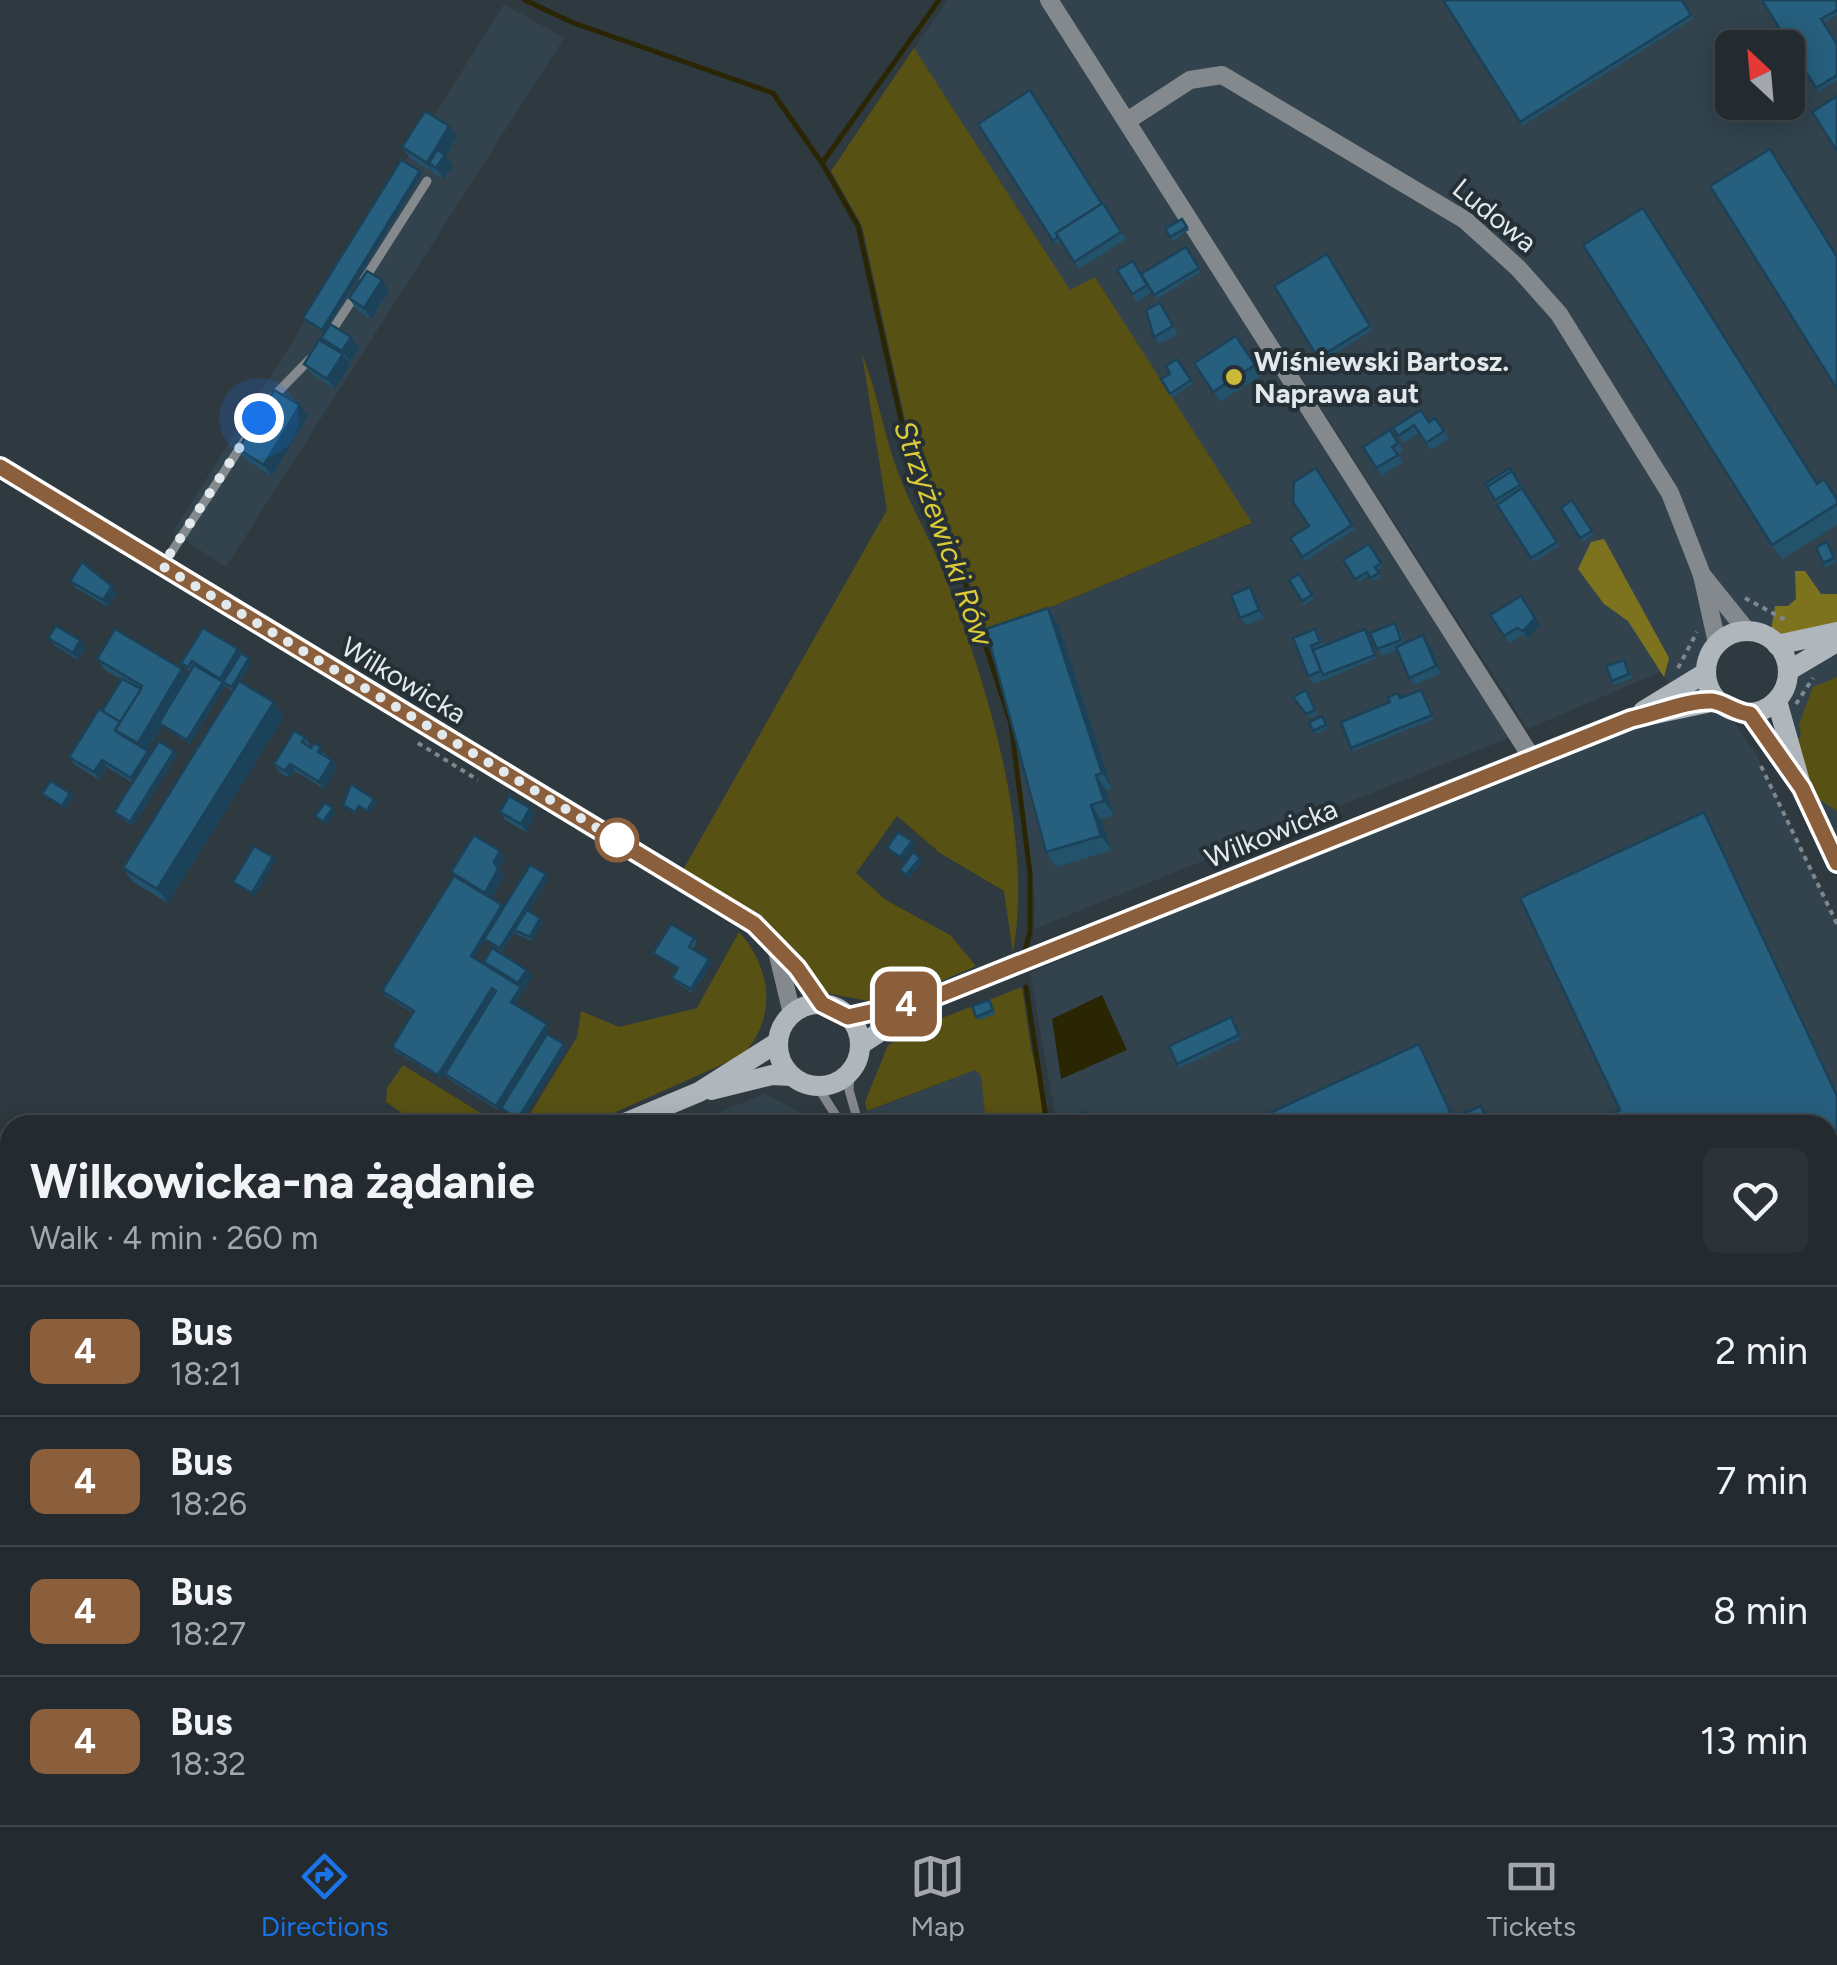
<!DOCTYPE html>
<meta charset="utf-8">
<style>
body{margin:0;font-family:Figtree,sans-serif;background:#2b3338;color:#f1f3f6;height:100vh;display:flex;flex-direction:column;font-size:38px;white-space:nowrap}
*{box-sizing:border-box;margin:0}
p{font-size:32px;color:#a3a7ab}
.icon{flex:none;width:55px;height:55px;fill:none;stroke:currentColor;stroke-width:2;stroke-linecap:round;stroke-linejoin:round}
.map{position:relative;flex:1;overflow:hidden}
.sheet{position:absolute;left:0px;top:1115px;width:1838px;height:710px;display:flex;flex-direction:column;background:#232b30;border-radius:30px 30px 0 0;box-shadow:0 5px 25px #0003,0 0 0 2px #40474c}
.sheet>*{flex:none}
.badge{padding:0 20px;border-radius:15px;font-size:35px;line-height:65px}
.needle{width:65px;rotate:334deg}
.fabs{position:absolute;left:1715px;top:30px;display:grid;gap:20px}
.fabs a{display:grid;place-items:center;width:90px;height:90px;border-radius:15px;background:#232b30;box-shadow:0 5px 25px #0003,0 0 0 2px #40474c;font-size:50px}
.you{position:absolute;width:50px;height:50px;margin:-25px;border:8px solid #fff;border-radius:50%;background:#1a73e8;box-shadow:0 0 0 15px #1a73e833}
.map>.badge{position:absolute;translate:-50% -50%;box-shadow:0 0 0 5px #fff}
.round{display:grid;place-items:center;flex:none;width:105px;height:105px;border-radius:15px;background:#2b3338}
.summary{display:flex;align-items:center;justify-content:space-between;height:170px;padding:0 30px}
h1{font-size:48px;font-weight:700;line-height:75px}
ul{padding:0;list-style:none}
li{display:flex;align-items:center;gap:30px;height:130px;padding:0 30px;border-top:2px solid #40474c}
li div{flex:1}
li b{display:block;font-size:38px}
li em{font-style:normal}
li .badge{min-width:110px;font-weight:700;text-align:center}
.tabs{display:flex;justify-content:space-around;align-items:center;height:140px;border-top:2px solid #40474c;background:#232b30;font-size:28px;color:#a3a7ab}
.tabs a{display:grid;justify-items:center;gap:5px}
.tabs .current{color:#1a73e8}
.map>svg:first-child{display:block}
.built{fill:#32434d;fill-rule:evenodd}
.green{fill:#585114}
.forest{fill:#7d731f}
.water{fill:#2a2604}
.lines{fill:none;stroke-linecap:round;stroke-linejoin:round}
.stream{stroke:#2a2604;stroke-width:5}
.path{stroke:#7e878d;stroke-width:4;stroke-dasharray:5 5;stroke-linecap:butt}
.lane{stroke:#84898d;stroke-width:9}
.street{stroke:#84898d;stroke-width:18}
.secondary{stroke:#afb7bd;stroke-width:20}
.rail{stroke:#a1a9ae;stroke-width:5;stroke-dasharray:18 18;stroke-linecap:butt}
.wall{fill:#22526c}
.shaded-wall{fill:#1b4258}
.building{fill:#275f7e;stroke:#1b4258;stroke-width:2.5}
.line-casing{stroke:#fff;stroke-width:22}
.line{stroke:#8b5e3c;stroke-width:15}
.walk{stroke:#e2e9ed;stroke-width:10;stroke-dasharray:0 18}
.poi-dot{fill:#c9ba3a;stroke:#252f36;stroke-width:4}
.stop-dot{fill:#fff;stroke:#8b5e3c;stroke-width:5}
.labels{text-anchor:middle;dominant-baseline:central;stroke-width:8;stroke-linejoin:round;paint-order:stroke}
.street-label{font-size:28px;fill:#e2e9ed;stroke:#252f36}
.poi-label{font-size:28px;font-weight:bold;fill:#e2e9ed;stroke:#252f36;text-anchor:start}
.water-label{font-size:30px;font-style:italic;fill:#daca37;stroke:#252f36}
</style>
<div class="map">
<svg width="1837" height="1825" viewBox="0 0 1837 1825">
<rect width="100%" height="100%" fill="#2f3940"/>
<g class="built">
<path d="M948 0H1042L1511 737 1034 929 1035 902 1013 722 987 634 1251 524 1095 277 1070 291 914 48Z"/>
<path d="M1057 0H1837V632L1794 642 1753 631 1730 635 1717 643 1706 667 1679 696 1660 672 1528 729ZM1732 48H1788V102H1732Z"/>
<path d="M504 4 564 38 226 567 173 532Z"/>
<path d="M1837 642V863L1777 701 1788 676Z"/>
<path d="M1700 703 1729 715 1755 752 1837 924V1825H1112V1815H1828V1125H1057L1030 973 1631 719Z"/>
<path d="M975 1070 981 1076 986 1125H833Z"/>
<path d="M765 1094 826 1125H684Z"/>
<path d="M10 1395V1815H632L606 1825H0V1399Z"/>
</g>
<g class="green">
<path d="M914 48 1070 290 1095 277 1252 523 987 634 962 559 911 447 862 226 831 171Z"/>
<path d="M862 354C879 396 885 443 903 485 916 517 935 548 947 582 990 692 1033 836 1013 953L1004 891 940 853 897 816 856 873 886 900 950 935 976 966 909 995 869 1001 810 990 797 968 679 877 887 510Z"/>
<path d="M1837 677V811L1817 798 1794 741 1801 737 1799 724 1813 687Z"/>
<path d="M739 932C772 968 778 1020 741 1056L587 1125H523L577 1037 581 1011 619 1027 697 1008Z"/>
<path d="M1022 987 1031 1048 1049 1125H986L981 1076 975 1070 867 1111 865 1102 888 1045 924 1025Z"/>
<path d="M403 1065 500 1125H419L386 1102 387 1088Z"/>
</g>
<g class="forest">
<path d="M1604 539 1669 658 1664 677 1628 621 1604 604 1578 569 1591 542Z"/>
<path d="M1795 571H1805L1821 594H1837V626L1781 641 1770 637 1775 606H1788L1796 599Z"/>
</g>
<path class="water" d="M1102 995 1127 1050 1061 1079 1052 1019Z"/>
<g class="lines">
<g class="stream">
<path d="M525 0 571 22 773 93 822 163 858 226 907 447 958 561 1011 724 1030 873V932L1024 954"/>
<path d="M822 163 939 0"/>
<path d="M1026 987 1047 1125"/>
<path d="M1095 1815V1825"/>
</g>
<g class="path">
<path d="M1745 598 1789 622"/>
<path d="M1678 668 1697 632"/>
<path d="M1796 704 1813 678"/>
<path d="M418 743 478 780"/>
<path d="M1761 766 1837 924"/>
</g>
<g class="lane">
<path d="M364 280 427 181"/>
<path d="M329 335 356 294"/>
<path d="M272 398 310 359"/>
<path d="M163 565 245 440"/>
<path d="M850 1072 849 1090 859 1125"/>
<path d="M817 1086 842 1125"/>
<path d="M1828 1344 1837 1339"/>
<path d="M0 1492 10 1488"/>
<path d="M1170 1815 1171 1825"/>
</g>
<g class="street">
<path d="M1049 0 1532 758"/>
<path d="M1127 121 1190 80 1222 75 1465 220 1518 268 1559 314 1670 493 1702 575 1717 643"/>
<path d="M0 467 754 924 797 968 822 1004"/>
<path d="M1702 575 1747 631"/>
<path d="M776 947 792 1014"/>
</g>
<g class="secondary">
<circle cx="1747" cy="672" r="41"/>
<path d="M1777 645 1837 632"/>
<path d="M1788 671 1837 642"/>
<path d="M1777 701 1802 789 1837 863"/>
<path d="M1643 711 1705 673"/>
<path d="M1749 714 1794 777"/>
<circle cx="819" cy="1045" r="41"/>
<path d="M848 1017 932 998 1631 719 1716 701"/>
<path d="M860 1045 921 1005"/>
<path d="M711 1090 772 1075 791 1076"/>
<path d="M620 1125 699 1092 778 1042"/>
<path d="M0 1372 10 1368"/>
</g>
<g class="rail">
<path d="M1828 1349 1837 1346"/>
<path d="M1828 1367 1837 1363"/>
</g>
</g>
<g class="wall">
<path d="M1443 0H1682L1694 18 1522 126Z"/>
<path d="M1762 0H1837V15L1824 23 1837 44V80L1818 92Z"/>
<path d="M978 124 1102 204 1126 239 1079 269 1061 241 1055 244Z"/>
<path d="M449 126 457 137 446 156 453 166 444 179 410 158 402 147Z"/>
<path d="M422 174 330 324 351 337 359 348 350 362 347 360 350 365 335 389 312 374 304 364 324 343 321 338 324 333 306 322 303 318Z"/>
<path d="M1643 208 1817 483 1837 497V525L1782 559 1772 545Z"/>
<path d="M1182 219 1189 230 1173 241 1165 229Z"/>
<path d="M1186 247 1201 272 1156 299 1152 292 1137 302 1117 270 1142 274Z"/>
<path d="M1327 254 1373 330 1321 362 1274 286Z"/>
<path d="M382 280 389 291 371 319 356 309 349 298Z"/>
<path d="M1160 303 1178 334 1159 344 1154 337Z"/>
<path d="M1236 336 1262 375 1220 402 1194 363Z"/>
<path d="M1177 359 1193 384 1172 397 1161 379 1170 374Z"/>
<path d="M308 416 272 476 246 460 238 449Z"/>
<path d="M1435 418 1449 439 1431 450 1419 433 1403 443 1393 428 1429 422Z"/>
<path d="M1390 430 1403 450 1397 454 1403 462 1381 476 1363 447Z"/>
<path d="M1316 468 1355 529 1305 561 1290 538 1309 526Z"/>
<path d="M1510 468 1559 546 1534 562 1485 484Z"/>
<path d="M1572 500 1594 534 1583 542 1561 508Z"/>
<path d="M1369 544 1383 566 1377 570 1381 576 1373 581 1369 576 1358 582 1343 560Z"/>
<path d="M1830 546 1837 562 1825 567 1823 563Z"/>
<path d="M1299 574 1314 599 1304 605 1289 580Z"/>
<path d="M70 581 117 593 108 607 76 588Z"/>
<path d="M1255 595 1264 618 1246 625 1240 618Z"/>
<path d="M1048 608 1058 623 1112 788 1106 790 1114 815 1101 819 1112 850 1056 867 1046 852Z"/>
<path d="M1490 615 1540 625 1528 638 1522 635 1509 643Z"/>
<path d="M1400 630 1405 643 1423 635 1428 642 1442 673 1414 685 1409 678 1397 650 1382 656 1377 649Z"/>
<path d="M1367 633 1377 658 1314 684 1308 676 1293 638 1320 636 1324 645Z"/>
<path d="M48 638 85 648 78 660 54 645Z"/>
<path d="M238 649 252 662 240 681 284 717 168 903 133 882 123 868 233 691 225 686 190 744 162 726 147 751 150 755H177L133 826 117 816 114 812 133 783 107 767 99 780 74 764 69 757 102 711 122 680 105 670 97 659 187 676 190 672 181 663Z"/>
<path d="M1626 663 1632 678 1614 685 1612 681Z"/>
<path d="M1306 690 1318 714 1309 718 1293 697Z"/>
<path d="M1421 690 1434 719 1354 751 1351 748 1390 702 1400 697Z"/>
<path d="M1324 720 1328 728 1316 734 1309 722Z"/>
<path d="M305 737 310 744 309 746 326 754 325 756 332 760 337 767 324 789 295 771 290 778 279 772 274 764Z"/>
<path d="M530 808 535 815 526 832 505 820 500 812Z"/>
<path d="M1704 812 1837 1094V1312L1828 1316V1125L1620 1110Z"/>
<path d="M500 851 506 858 499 869 504 877 491 898 504 908 549 878 528 911 543 922 532 941 516 934 515 932 502 952 485 940 474 958 486 966 484 962 527 970 532 977 515 1004 547 1024 549 1028 498 1110 447 1078 445 1074 496 993 494 992 441 1078 394 1051 392 1047 413 1013 384 995 382 991 454 876 451 872Z"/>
<path d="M694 938 697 942 693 949 709 959 712 963 693 993 675 982 672 978 677 969 656 956 653 953Z"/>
<path d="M991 1004 995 1014 979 1020 976 1017Z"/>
<path d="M1231 1017 1242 1038 1180 1068 1177 1064Z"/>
<path d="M1824 1815 1825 1822 1801 1825H1193Z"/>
</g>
<g class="shaded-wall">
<path d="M449 126 457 137 446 156 453 166 444 179 436 168 429 163 434 174 427 163Z"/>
<path d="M420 171 422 174 324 333 322 330Z"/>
<path d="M382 280 389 291 371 319 364 308Z"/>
<path d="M351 337 359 348 350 362 342 351Z"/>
<path d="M343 354 350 365 335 389 327 379Z"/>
<path d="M300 405 308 416 272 476 264 465Z"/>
<path d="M112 586 117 593 108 607 103 600Z"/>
<path d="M1250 587 1255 595 1264 618 1259 610Z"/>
<path d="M1521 596 1540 625 1528 638 1523 631Z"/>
<path d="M1048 608 1058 623 1112 788 1102 773Z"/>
<path d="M1423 635 1428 642 1442 673 1436 666Z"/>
<path d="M80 640 85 648 78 660 73 653Z"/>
<path d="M238 649 243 657 223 682 225 686 190 744 187 740 223 682 220 679Z"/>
<path d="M249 658 252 662 234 691 232 687Z"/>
<path d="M182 669 190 680 159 723 162 726 146 754 138 743Z"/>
<path d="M274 702 284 717 168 903 157 889Z"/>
<path d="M148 751 153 758 136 785 131 778Z"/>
<path d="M174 751 177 755 133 826 130 822Z"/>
<path d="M102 760 107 767 99 780 94 772Z"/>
<path d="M332 760 337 767 324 789 319 782Z"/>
<path d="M290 764 295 771 290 778 285 771Z"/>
<path d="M1096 775 1106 790 1114 815 1104 801Z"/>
<path d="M70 793 73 797 65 810 62 806Z"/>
<path d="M374 799 377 803 369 814 367 811Z"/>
<path d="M1091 805 1101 819 1112 850 1101 836Z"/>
<path d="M333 808 336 812 325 826 323 822Z"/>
<path d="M530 808 535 815 526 832 521 824Z"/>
<path d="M912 841 915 845 903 861 900 857Z"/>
<path d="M500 851 506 858 499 869 504 877 490 900 485 893 494 862Z"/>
<path d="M273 857 276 861 255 897 252 893Z"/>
<path d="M920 858 923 862 909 879 906 875Z"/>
<path d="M546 874 549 878 502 952 500 948Z"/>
<path d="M502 905 504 909 473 960 471 956Z"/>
<path d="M540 918 543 922 532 941 530 937Z"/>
<path d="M709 959 712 963 693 993 691 989Z"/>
<path d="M527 970 532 977 514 1006 511 1002 521 987 518 983Z"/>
<path d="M492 988 494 992 441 1078 438 1075Z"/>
<path d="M547 1024 549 1028 498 1110 496 1106Z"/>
<path d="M564 1044 567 1048 521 1123 518 1119Z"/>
</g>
<g class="building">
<path d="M1443 0H1682L1691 15 1520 122Z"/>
<path d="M1762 0H1837V10L1821 19 1837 44V75L1816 88Z"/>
<path d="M1030 90 1102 204 1056 233 1058 237 1053 241 978 124Z"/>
<path d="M1837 96V151L1812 112Z"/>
<path d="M425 111 449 126 427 163 402 147Z"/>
<path d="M1770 149 1837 257V389L1710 186Z"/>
<path d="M437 150 445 155 436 168 429 163Z"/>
<path d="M401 160 420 171 322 330 303 318Z"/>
<path d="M1103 203 1121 232 1074 262 1056 233Z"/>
<path d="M1643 208 1817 484 1824 479 1837 499V504L1772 545 1583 245Z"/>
<path d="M1182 219 1187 227 1170 237 1165 229Z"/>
<path d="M1186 247 1199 268 1154 295 1141 274Z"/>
<path d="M1327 254 1370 326 1318 358 1274 286Z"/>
<path d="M1133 261 1147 285 1132 294 1117 270Z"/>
<path d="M367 271 382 280 364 308 349 298Z"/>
<path d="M1160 303 1173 326 1154 337 1146 310Z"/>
<path d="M330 324 351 337 342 351 321 338Z"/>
<path d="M1236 336 1255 365 1213 392 1194 363Z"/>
<path d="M319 340 343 354 327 379 304 364Z"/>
<path d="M1177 359 1191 380 1170 394 1161 379 1170 374 1166 366Z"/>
<path d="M274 390 300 405 264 465 238 449Z"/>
<path d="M1421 410 1429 422 1435 418 1444 431 1426 443 1414 425 1398 436 1393 428Z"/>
<path d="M1390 430 1398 443 1392 447 1398 455 1376 468 1363 447Z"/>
<path d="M1316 468 1352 525 1302 557 1290 538 1309 526 1293 502 1294 482Z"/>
<path d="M1510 468 1515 475 1512 471 1487 487 1485 484Z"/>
<path d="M1512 471 1520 485 1495 500 1487 487Z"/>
<path d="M1522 488 1557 542 1531 558 1497 505Z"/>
<path d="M1572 500 1592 531 1580 538 1561 508Z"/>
<path d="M1827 542 1834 558 1823 563 1816 547Z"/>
<path d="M1369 544 1381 563 1375 567 1379 573 1370 578 1367 572 1355 579 1343 560Z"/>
<path d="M82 562 112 586 103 600 70 581Z"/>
<path d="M1299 574 1312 595 1302 601 1289 580Z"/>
<path d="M1250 587 1259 610 1240 618 1231 595Z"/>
<path d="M1521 596 1535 618 1523 631 1517 628 1504 636 1490 615Z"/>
<path d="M1048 608 1102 773 1096 775 1104 801 1091 805 1101 836 1046 852 986 629Z"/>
<path d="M1395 623 1401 640 1377 649 1370 633Z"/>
<path d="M56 626 80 640 73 653 48 638Z"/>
<path d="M203 628 238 649 220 679 192 661 188 667 181 663Z"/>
<path d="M115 629 182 669 138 743 115 730 142 686 97 659Z"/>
<path d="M1315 629 1320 642 1311 646 1321 671 1308 676 1293 638Z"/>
<path d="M1365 629 1375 655 1323 675 1313 650Z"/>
<path d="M1423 635 1436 666 1409 678 1396 647Z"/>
<path d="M241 653 249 658 232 687 223 682Z"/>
<path d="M1624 660 1629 674 1612 681 1606 666Z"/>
<path d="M194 665 223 682 187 740 159 723Z"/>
<path d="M122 679 141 689 120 722 102 711Z"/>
<path d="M239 681 274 702 157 889 123 868Z"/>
<path d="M1306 690 1315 710 1306 714 1293 697Z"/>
<path d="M1421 690 1432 715 1351 748 1341 722 1390 702 1388 697 1398 693 1400 698Z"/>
<path d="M99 709 120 722 115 730 118 733 148 751 131 778 102 760 94 772 69 757Z"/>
<path d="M1322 716 1326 725 1313 731 1309 722Z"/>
<path d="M294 731 305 737 302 742 311 748 314 743 321 747 318 752 332 760 319 782 290 764 285 771 274 764Z"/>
<path d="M159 741 174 751 130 822 114 812Z"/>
<path d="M50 781 70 793 62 806 42 794Z"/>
<path d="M351 784 374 799 367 811 359 806 355 812 343 805Z"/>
<path d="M509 796 530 808 521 824 500 812Z"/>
<path d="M325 803 333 808 323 822 315 816Z"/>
<path d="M1704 812 1837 1096V1154L1828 1159V1125H1589L1620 1110 1520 898Z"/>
<path d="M898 832 912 841 900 857 887 848Z"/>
<path d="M474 835 500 851 494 862 498 869 485 893 451 872Z"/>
<path d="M254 846 273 857 252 893 233 882Z"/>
<path d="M913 852 920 858 906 875 900 870Z"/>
<path d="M530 865 546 874 500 948 484 939Z"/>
<path d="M454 876 502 905 471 956 521 987 511 1002 547 1024 496 1106 445 1074 496 991 492 988 438 1075 392 1047 414 1011 382 991Z"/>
<path d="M527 910 540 918 530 937 514 930Z"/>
<path d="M671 924 694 938 689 947 709 959 691 989 672 978 678 968 653 953Z"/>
<path d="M492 948 527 970 518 983 484 962Z"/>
<path d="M989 1000 993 1010 976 1017 972 1006Z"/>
<path d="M1231 1017 1239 1035 1177 1064 1169 1046Z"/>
<path d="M547 1034 564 1044 518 1119 501 1108Z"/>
<path d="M1419 1044 1453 1118 1481 1106 1489 1125H1244Z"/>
<path d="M1082 1112 1100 1120V1125H1072Z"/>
<path d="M1837 1154V1302L1828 1307V1159Z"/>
<path d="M1837 1391V1482L1828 1403Z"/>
<path d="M10 1492V1638L0 1614V1497Z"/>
<path d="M1837 1546V1692L1828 1693V1548Z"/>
<path d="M82 1815H390L394 1825H86Z"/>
<path d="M1192 1815H1822V1818L1798 1821 1799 1825H1193Z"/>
</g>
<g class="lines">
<defs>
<path id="line" d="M0 467 754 924 797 968 822 1004 848 1017 932 998 1631 719C1655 714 1687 700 1712 701 1724 702 1735 713 1750 714L1802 788 1837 863"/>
</defs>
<use href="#line" class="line-casing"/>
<use href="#line" class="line"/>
<path class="walk" d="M259 418 162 566 617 840"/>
</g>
<circle class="poi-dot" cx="1234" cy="377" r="10"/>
<circle class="stop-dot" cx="617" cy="840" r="20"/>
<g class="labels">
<g class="street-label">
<text transform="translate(1495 215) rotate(39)">Ludowa</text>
<text transform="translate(404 680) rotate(31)">Wilkowicka</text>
<text transform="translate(1271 833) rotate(-22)">Wilkowicka</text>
</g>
<g class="poi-label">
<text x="1254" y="361">Wiśniewski Bartosz.<tspan x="1254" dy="32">Naprawa aut</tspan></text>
</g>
<g class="water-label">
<text transform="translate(944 533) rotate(70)">Strzyżewicki Rów</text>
</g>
</g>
</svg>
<div class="fabs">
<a><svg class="needle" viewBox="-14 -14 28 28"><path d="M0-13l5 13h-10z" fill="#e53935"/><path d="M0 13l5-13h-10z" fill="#a3a7ab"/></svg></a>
</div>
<div class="you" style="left:259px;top:418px"></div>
<b class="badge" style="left:906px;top:1004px;background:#8b5e3c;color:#fff">4</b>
<section class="sheet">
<div class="summary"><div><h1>Wilkowicka-na żądanie</h1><p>Walk · 4 min · 260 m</p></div><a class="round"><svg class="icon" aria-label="heart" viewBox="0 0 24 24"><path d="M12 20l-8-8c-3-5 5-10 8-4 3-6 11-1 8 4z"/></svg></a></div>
<ul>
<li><span class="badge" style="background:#8b5e3c;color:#fff">4</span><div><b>Bus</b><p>18:21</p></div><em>2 min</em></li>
<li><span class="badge" style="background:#8b5e3c;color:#fff">4</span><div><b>Bus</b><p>18:26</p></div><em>7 min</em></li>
<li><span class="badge" style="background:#8b5e3c;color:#fff">4</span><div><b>Bus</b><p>18:27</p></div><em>8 min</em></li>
<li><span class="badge" style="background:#8b5e3c;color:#fff">4</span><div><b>Bus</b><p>18:32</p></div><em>13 min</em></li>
</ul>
</section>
</div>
<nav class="tabs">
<a class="current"><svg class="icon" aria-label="directions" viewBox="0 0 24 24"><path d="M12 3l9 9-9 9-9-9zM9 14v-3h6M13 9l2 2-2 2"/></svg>Directions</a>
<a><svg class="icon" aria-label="map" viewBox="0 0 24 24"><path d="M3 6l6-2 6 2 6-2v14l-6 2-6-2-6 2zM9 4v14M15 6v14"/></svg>Map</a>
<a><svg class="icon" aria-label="tickets" viewBox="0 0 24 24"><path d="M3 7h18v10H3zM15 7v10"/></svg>Tickets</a>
</nav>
